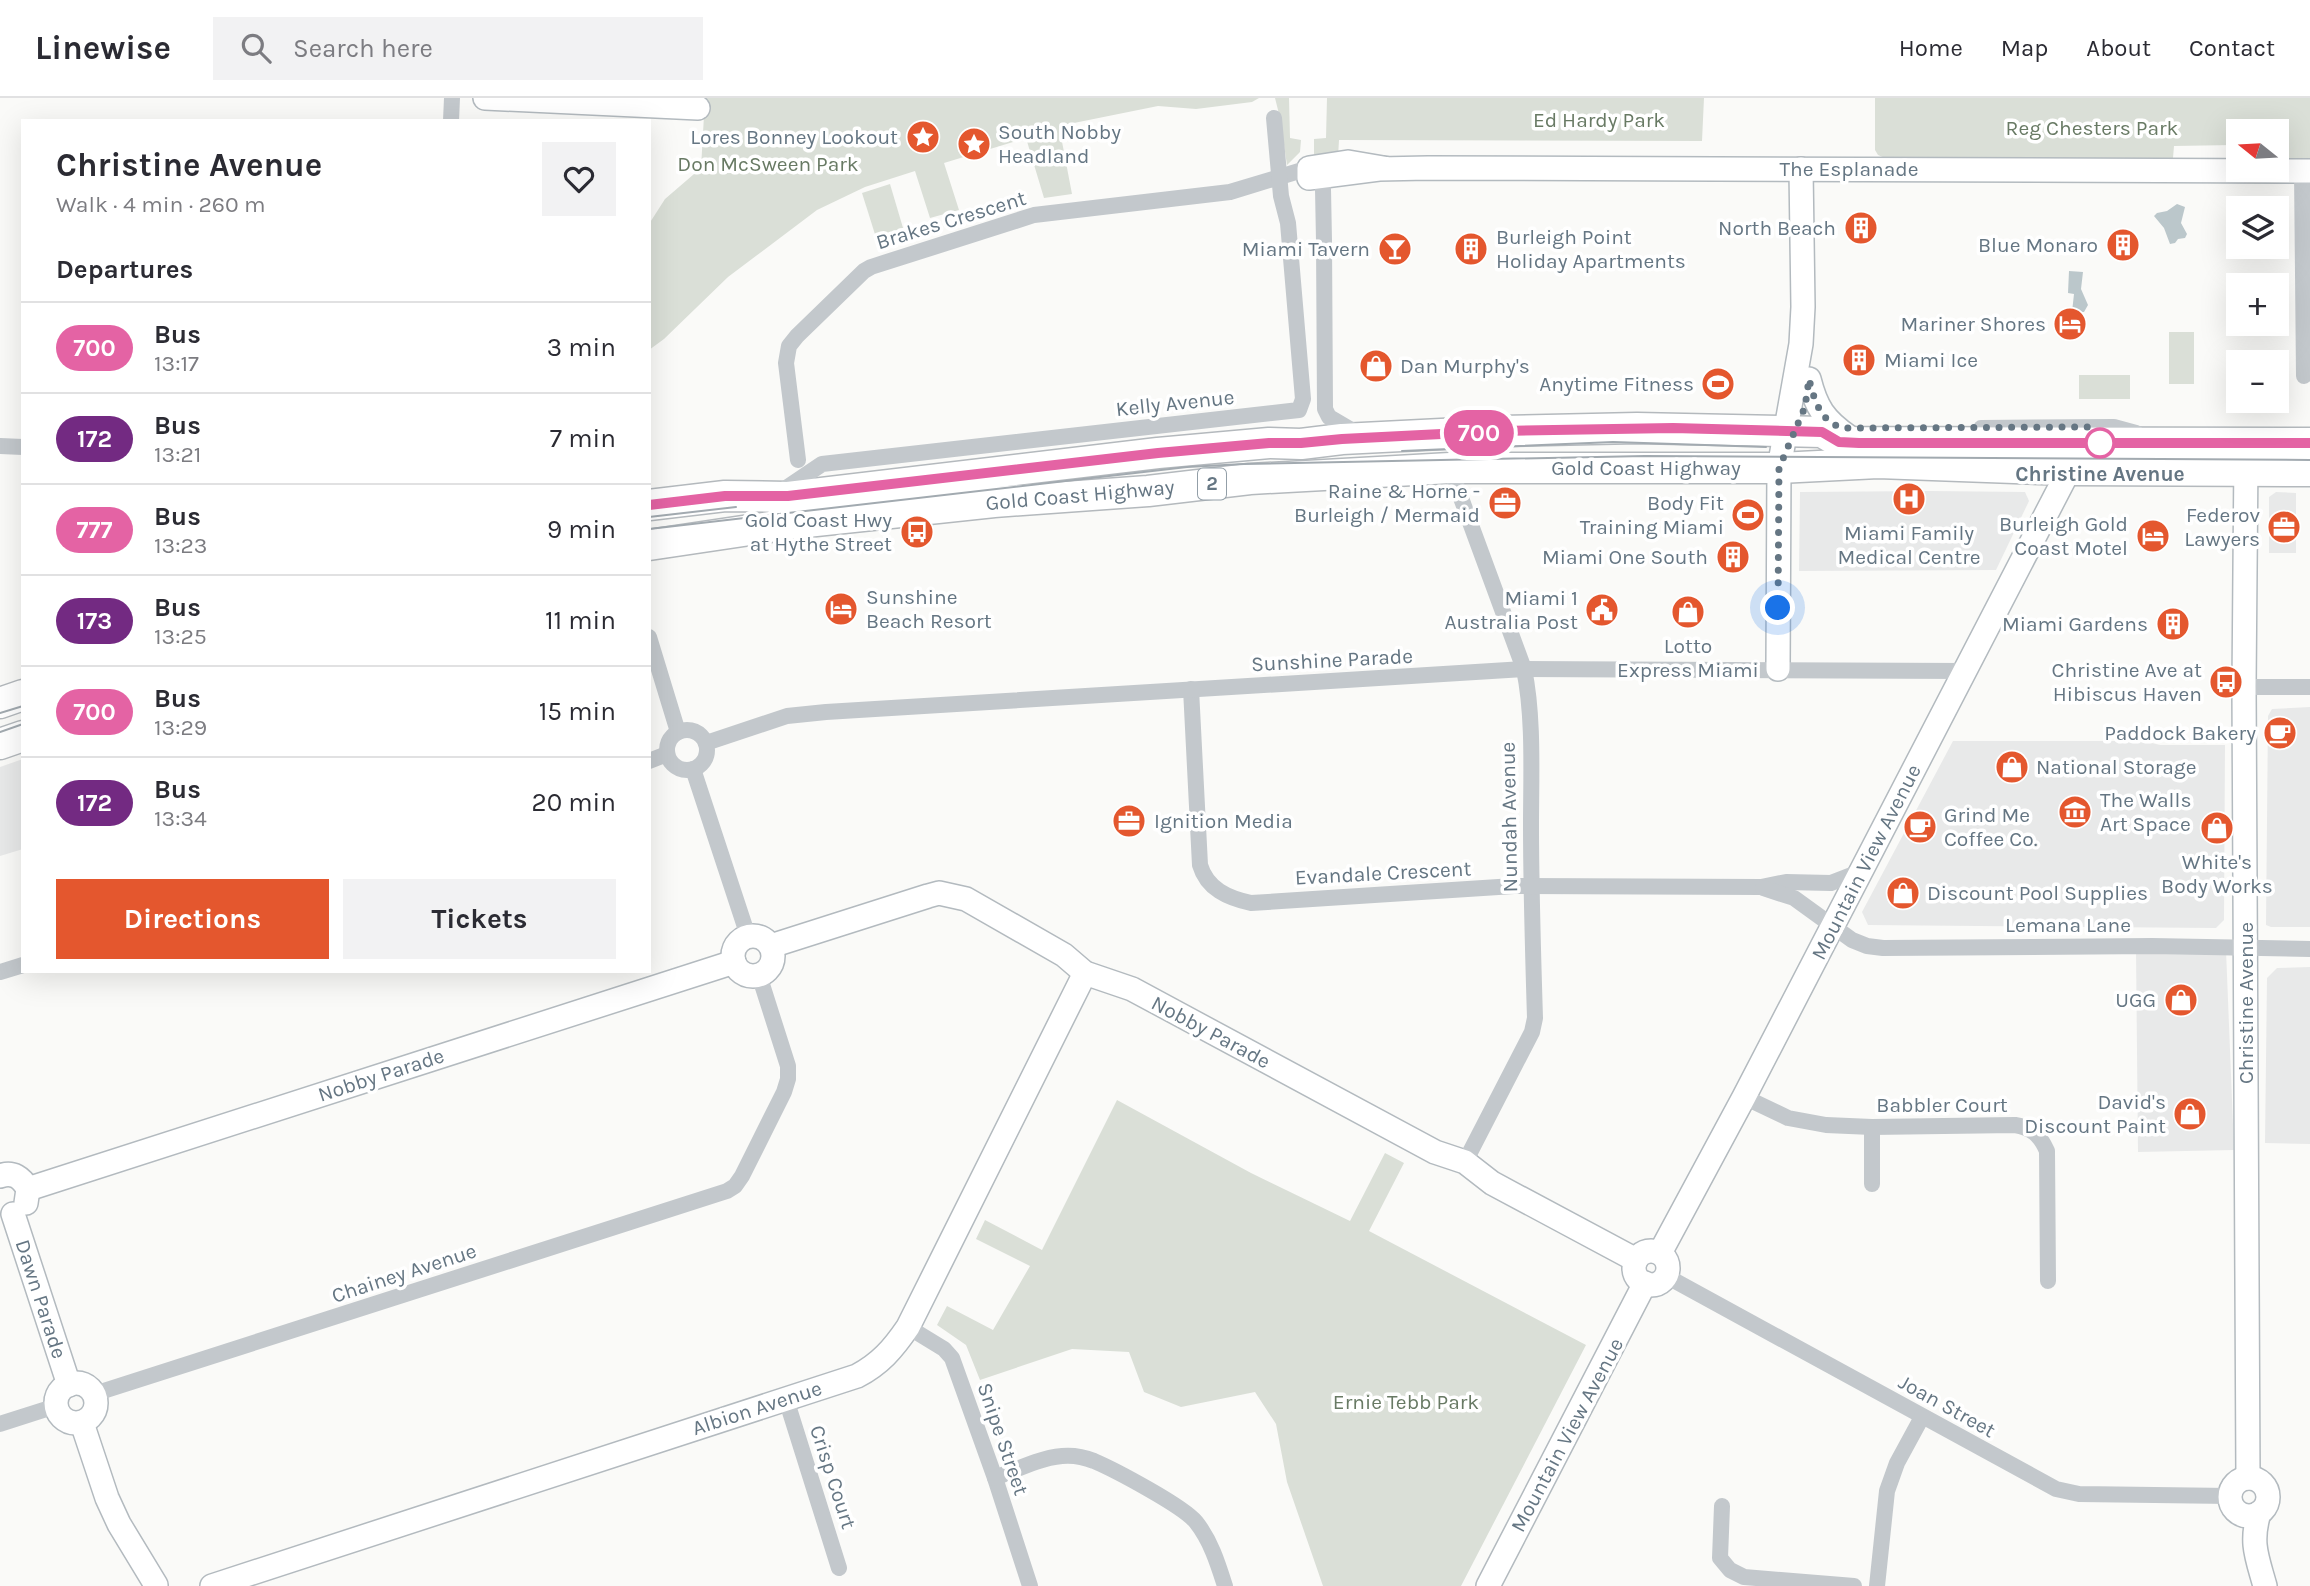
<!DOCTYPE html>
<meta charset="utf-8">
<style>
body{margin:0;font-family:Karla,sans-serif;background:#f2f2f3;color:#2b2b33;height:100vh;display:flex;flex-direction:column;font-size:26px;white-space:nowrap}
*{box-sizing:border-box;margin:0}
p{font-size:23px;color:#7c7c81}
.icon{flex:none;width:38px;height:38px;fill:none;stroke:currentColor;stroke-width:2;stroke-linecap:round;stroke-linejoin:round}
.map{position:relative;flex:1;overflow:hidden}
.panel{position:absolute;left:21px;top:21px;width:630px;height:854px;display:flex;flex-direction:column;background:#fff;border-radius:0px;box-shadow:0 7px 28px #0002}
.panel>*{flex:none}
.badge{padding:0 14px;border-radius:23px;font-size:24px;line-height:46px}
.needle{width:46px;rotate:288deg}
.buttons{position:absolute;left:2226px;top:21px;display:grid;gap:14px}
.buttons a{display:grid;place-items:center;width:63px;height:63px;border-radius:0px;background:#fff;box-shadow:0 7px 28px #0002;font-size:35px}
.you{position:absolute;width:35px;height:35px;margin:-18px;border:5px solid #fff;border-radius:50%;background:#1a73e8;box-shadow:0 0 0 10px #1a73e833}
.map>.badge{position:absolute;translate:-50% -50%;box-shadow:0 0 0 4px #fff}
h2{padding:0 35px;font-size:26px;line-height:63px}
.round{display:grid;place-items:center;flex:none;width:74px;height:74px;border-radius:0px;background:#f2f2f3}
.summary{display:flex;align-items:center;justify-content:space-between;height:119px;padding:0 35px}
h1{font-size:33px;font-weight:700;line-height:52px}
.action{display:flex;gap:14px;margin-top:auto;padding:14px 35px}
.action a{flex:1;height:80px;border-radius:0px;background:#e4572e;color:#fff;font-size:28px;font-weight:700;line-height:80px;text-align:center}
.action a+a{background:#f2f2f3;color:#2b2b33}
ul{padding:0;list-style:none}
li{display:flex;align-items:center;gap:21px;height:91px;padding:0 35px;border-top:2px solid #e1e1e2}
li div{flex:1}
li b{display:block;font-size:26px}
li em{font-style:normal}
li .badge{min-width:77px;font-weight:700;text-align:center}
header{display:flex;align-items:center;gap:42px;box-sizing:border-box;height:98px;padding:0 35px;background:#fff;border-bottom:2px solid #e1e1e2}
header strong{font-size:33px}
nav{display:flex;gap:38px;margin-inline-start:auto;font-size:24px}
.search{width:490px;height:63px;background:#f2f2f3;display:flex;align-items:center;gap:18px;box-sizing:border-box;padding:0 24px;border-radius:0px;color:#7c7c81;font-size:26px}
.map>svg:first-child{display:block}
.built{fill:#e8e9e9}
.green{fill:#dadfd7}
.water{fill:#bbc7cb}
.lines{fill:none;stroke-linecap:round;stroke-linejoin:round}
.secondary-casing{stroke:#b3babf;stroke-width:26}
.highway-casing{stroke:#b4b9bd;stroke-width:33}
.street{stroke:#c3c8cc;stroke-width:16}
.secondary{stroke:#fff;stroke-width:23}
.highway{stroke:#fff;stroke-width:30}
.tram{stroke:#a2aab0;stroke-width:2}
.line-casing{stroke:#fff;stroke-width:16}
.line{stroke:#e463a4;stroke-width:10}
.walk{stroke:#657683;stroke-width:7;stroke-dasharray:0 12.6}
.stop-dot{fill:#fff;stroke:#e463a4;stroke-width:3.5}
.labels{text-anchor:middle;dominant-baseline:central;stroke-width:7;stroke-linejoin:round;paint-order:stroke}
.shield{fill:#fff;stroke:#939fa8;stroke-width:2}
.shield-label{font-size:19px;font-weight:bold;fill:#657683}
.park-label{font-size:21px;fill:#687a64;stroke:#fff}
.poi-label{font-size:21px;fill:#657683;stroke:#fff;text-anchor:end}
.street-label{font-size:21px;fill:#657683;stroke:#fff}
.stop-label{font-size:21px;font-weight:bold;fill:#657683;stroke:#fff}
</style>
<header>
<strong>Linewise</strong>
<div class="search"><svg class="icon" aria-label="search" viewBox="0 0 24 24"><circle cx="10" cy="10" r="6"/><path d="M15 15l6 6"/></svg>Search here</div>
<nav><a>Home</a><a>Map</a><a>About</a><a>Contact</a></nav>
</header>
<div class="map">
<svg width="2310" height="1488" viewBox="0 0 2310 1488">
<rect width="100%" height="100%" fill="#fafaf8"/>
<g class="built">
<path d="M1930 393 2025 394 2029 403 1996 472 1799 473 1800 394Z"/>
<path d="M2276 394 2296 395V455H2269V399Z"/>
<path d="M2310 609V829H2271L2266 827 2268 618 2272 611Z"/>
<path d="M1953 643H2144L2160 647H2225L2224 822 2216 830 1868 827 1862 814Z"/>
<path d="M23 661V751L0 758V669Z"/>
<path d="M2136 852H2226L2234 1052 2138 1054Z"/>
<path d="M2310 869V1046L2265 1045 2267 880 2277 870Z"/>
</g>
<g class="green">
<path d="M705 0H1259L1252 4 1196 11 1158 8 1059 28 1072 96 1044 100 1026 40 944 65 959 112 930 120 915 73 865 89 817 112 728 179 664 241 649 252V126L665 101 701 70Z"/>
<path d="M1275 0H1289L1290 40 1301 42 1300 54 1287 67 1280 20Z"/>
<path d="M1327 0H1704L1702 43 1339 42 1338 59H1318L1314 56V41L1326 40Z"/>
<path d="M1875 0H2310V61H2277V33H2238V60H2233V47L2174 48 2173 60H1885L1878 57 1875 52Z"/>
<path d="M890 86 906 140 879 149 862 95Z"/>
<rect x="2169" y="234" width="25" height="52"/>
<rect x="2079" y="277" width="51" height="24"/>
<path d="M1117 1002 1251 1075 1350 1123 1385 1055 1404 1065 1369 1133 1586 1247 1461 1488H1323L1287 1384 1276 1326 1255 1294 1181 1309 1144 1294 1129 1254 1072 1251 980 1282 966 1247 937 1227 947 1208 993 1232 1030 1168 976 1141 985 1122 1042 1152Z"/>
</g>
<g class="water">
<path d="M2177 106 2185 109 2181 125 2187 136 2185 140 2178 141 2175 145 2170 146 2164 130 2154 118 2157 115 2167 113Z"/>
<path d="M2069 173 2083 174 2081 191 2088 207 2084 214H2072L2074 196 2068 195Z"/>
</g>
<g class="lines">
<defs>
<g id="secondary">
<path d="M485 0 698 10"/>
<path d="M1389 71 1348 64 1309 70V80L1379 71 1428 70 2310 73"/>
<path d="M1809 281C1816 309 1824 322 1849 339"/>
<path d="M2246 358 2244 589 2248 1380"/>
<path d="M1778 571 1779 370 1801 246 1803 209 1801 71"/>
<circle cx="753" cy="858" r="20"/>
<path d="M771 848 928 798 939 795 966 801 1064 857 1085 875 1132 891 1435 1054 1465 1064 1492 1085 1636 1162"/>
<path d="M0 1078C13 1073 22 1080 28 1091L26 1105"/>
<path d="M28 1091 734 864"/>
<path d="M13 1116 69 1287"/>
<circle cx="1651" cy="1170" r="17"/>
<path d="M1660 1155 1744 999 2069 372"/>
<circle cx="76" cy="1305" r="20"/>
<path d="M82 1325 107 1400 119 1426 156 1487"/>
<circle cx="2249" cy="1399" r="19"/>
<path d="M2259 1415C2250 1445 2257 1459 2265 1488"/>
<path d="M212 1488 857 1278C880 1266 893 1251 908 1229L1085 875"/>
<path d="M1488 1488 1645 1185"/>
</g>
<g id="highway">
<path d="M649 407 725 398 788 399 1158 355 1269 345 1301 346 1342 341 1501 333 1637 330 1822 334 1839 344 2310 345"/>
<path d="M649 447 797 425 994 404 1148 393 1250 381 1450 370H1779L1878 365 2069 372 2310 373"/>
<path d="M0 605 23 597"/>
<path d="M0 646 23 638"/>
</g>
</defs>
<use href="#secondary" class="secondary-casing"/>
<use href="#highway" class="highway-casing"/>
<g class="street">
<path d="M451 23 452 0"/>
<path d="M2302 73 2304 278"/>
<path d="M1320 79 1323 91 1324 143 1325 311 1329 319 1358 336"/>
<path d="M1981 330 2114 329 2136 335"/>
<path d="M0 348 23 349"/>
<path d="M798 362 786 265 789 248 797 238 864 173 871 169 1034 117 1230 94 1309 70"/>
<path d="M1450 370 1524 571C1534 619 1531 678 1531 727 1531 791 1533 856 1535 920L1532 934 1465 1064"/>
<path d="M779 395 822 366 1299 312 1303 301 1288 125 1281 98 1274 20"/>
<path d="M649 539 678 634"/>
<path d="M2244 589H2310"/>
<path d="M1191 591 1200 767C1207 791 1228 800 1251 805L1514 788 1761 789 1786 784 1831 785 1862 773"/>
<circle cx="687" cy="652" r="20"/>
<path d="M706 645 787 618 826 614 1524 571 1965 573"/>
<path d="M649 663 667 656"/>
<path d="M693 671 748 838"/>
<path d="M1763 790 1794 800 1852 842 1867 848 1883 850 2152 848 2310 851"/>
<path d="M0 874 23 867"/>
<path d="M1744 999 1788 1020 1826 1027 1872 1029 2015 1027C2032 1030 2040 1037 2047 1053L2048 1183"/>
<path d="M1872 1086V1029"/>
<path d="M1666 1178 2056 1391 2079 1396 2230 1398"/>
<path d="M908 1229 944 1251 952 1260 995 1380 1030 1488"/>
<path d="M94 1296 727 1093 735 1088 742 1078 784 994 788 981V968L759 877"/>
<path d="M786 1301 839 1470"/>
<path d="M0 1326 56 1308"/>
<path d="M995 1380C1016 1372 1039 1360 1062 1358 1073 1357 1084 1359 1094 1363 1115 1372 1183 1408 1196 1424 1211 1443 1218 1466 1225 1488"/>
<path d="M1722 1408 1720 1460 1730 1472 1744 1479 1854 1488"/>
<path d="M1877 1488 1887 1393 1897 1365 1922 1319"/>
</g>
<use href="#secondary" class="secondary"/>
<use href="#highway" class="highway"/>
<g class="tram">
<path d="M1402 353 1613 344 1766 349"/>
<path d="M649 419 736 409"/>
<path d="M649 431 1187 369 1244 366 1645 358 2310 362"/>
<path d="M0 615 23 608"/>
<path d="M0 634 23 626"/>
</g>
</g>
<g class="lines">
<defs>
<path id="line" d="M649 407 725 398H788L1158 355 1269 345H1301L1342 341 1501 333 1673 330 1822 334 1839 344 1859 345H2310"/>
</defs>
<use href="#line" class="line-casing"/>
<use href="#line" class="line"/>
<path class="walk" d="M1778 510 1779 370 1805 309 1809 281C1814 301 1820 324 1843 330L2093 329 2100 345"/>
</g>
<defs>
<symbol id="sight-disc" viewBox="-11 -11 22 22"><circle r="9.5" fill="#e4572e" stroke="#fff"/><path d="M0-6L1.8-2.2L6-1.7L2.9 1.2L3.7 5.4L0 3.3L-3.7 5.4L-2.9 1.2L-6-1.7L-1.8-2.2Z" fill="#fff"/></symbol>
<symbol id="building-disc" viewBox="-11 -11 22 22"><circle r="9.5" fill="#e4572e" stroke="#fff"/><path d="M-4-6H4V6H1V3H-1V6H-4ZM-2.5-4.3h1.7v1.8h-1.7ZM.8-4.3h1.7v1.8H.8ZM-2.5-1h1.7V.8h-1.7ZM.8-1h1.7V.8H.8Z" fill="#fff"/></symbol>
<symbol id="bar-disc" viewBox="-11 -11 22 22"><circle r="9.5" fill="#e4572e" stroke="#fff"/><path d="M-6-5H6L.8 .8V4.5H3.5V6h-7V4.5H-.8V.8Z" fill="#fff"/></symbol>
<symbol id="hotel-disc" viewBox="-11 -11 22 22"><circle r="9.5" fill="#e4572e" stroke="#fff"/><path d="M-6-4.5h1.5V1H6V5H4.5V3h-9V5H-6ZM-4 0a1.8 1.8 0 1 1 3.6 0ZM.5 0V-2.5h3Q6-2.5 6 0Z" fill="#fff"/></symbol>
<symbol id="shop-disc" viewBox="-11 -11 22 22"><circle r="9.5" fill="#e4572e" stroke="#fff"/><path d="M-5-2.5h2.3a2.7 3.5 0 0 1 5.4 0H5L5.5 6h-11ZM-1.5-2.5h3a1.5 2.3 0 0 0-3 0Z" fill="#fff"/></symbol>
<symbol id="stadium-disc" viewBox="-11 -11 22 22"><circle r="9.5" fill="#e4572e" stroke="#fff"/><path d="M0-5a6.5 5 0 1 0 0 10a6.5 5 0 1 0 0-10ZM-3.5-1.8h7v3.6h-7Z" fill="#fff"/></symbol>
<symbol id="hospital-disc" viewBox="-11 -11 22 22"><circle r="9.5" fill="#e4572e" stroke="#fff"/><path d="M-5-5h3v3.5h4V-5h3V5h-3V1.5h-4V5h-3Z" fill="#fff"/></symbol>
<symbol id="office-disc" viewBox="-11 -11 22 22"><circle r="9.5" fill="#e4572e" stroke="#fff"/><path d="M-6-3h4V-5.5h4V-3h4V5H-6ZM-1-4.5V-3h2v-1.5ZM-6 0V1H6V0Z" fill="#fff"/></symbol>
<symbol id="bus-disc" viewBox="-11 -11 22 22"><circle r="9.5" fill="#e4572e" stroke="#fff"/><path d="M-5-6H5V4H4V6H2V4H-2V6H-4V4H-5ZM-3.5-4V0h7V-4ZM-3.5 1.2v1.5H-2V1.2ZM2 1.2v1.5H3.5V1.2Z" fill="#fff"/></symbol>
<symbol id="civic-disc" viewBox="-11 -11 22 22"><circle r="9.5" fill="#e4572e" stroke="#fff"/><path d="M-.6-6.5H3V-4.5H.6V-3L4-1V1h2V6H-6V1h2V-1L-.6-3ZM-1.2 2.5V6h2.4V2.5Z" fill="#fff"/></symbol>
<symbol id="cafe-disc" viewBox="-11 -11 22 22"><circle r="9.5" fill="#e4572e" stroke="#fff"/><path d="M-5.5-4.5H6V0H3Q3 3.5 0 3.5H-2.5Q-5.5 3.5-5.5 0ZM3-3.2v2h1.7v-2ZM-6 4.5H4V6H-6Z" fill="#fff"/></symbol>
<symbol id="museum-disc" viewBox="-11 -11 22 22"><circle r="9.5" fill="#e4572e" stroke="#fff"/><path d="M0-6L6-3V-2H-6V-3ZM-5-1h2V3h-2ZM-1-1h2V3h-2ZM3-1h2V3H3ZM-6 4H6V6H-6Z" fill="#fff"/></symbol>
</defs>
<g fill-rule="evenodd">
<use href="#sight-disc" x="904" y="20" width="38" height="38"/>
<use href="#sight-disc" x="955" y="27" width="38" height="38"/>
<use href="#building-disc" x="1842" y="111" width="38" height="38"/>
<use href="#building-disc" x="2104" y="128" width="38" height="38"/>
<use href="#bar-disc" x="1376" y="132" width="38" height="38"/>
<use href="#building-disc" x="1452" y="132" width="38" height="38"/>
<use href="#hotel-disc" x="2051" y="207" width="38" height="38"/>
<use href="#building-disc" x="1840" y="243" width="38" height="38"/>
<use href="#shop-disc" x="1357" y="249" width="38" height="38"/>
<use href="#stadium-disc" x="1699" y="267" width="38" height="38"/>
<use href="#hospital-disc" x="1890" y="382" width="38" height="38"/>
<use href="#office-disc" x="1486" y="386" width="38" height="38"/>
<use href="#stadium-disc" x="1729" y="398" width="38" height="38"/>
<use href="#office-disc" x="2265" y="410" width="38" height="38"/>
<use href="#bus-disc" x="898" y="415" width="38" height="38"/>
<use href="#hotel-disc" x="2134" y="419" width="38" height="38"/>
<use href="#building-disc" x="1714" y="440" width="38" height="38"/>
<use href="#hotel-disc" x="822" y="492" width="38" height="38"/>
<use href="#civic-disc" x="1583" y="493" width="38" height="38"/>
<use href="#shop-disc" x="1669" y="495" width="38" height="38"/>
<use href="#building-disc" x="2154" y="507" width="38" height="38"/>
<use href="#bus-disc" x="2207" y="565" width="38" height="38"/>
<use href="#cafe-disc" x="2261" y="616" width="38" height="38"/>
<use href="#shop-disc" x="1993" y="650" width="38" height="38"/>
<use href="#museum-disc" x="2056" y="695" width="38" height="38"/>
<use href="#office-disc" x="1110" y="704" width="38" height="38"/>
<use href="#cafe-disc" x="1901" y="710" width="38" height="38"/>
<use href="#shop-disc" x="2198" y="711" width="38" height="38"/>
<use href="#shop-disc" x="1884" y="776" width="38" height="38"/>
<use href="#shop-disc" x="2162" y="883" width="38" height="38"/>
<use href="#shop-disc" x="2171" y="997" width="38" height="38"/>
</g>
<circle class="stop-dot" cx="2100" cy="345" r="14"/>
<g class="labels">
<rect class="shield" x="1198" y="370.5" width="28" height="31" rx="5"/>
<g class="shield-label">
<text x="1212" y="386">2</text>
</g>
<g class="park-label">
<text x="1599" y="22">Ed Hardy Park</text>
<text x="2092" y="30">Reg Chesters Park</text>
<text x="768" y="66">Don McSween Park</text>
<text x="1406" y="1304">Ernie Tebb Park</text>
</g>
<g class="poi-label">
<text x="998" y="34" text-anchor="start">South Nobby<tspan x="998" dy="24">Headland</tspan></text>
<text x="898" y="39">Lores Bonney Lookout</text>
<text x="1836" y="130">North Beach</text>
<text x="1496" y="139" text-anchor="start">Burleigh Point<tspan x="1496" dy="24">Holiday Apartments</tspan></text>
<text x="2098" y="147">Blue Monaro</text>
<text x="1370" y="151">Miami Tavern</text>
<text x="2046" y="226">Mariner Shores</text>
<text x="1884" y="262" text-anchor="start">Miami Ice</text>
<text x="1400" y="268" text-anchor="start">Dan Murphy's</text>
<text x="1694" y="286">Anytime Fitness</text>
<text x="1480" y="393">Raine &amp; Horne -<tspan x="1480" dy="24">Burleigh / Mermaid</tspan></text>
<text x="1724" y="405">Body Fit<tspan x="1724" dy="24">Training Miami</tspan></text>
<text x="2260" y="417">Federov<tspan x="2260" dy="24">Lawyers</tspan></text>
<text x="892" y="422">Gold Coast Hwy<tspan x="892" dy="24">at Hythe Street</tspan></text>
<text x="2128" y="426">Burleigh Gold<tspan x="2128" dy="24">Coast Motel</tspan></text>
<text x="1909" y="435" text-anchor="middle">Miami Family<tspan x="1909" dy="24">Medical Centre</tspan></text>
<text x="1708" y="459">Miami One South</text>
<text x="866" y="499" text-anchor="start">Sunshine<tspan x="866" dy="24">Beach Resort</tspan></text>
<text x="1578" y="500">Miami 1<tspan x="1578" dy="24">Australia Post</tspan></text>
<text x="2148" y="526">Miami Gardens</text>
<text x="1688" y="548" text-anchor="middle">Lotto<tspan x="1688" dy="24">Express Miami</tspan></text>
<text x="2202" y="572">Christine Ave at<tspan x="2202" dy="24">Hibiscus Haven</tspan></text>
<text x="2256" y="635">Paddock Bakery</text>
<text x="2036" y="669" text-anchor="start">National Storage</text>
<text x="2100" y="702" text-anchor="start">The Walls<tspan x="2100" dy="24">Art Space</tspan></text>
<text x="1944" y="717" text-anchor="start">Grind Me<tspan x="1944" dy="24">Coffee Co.</tspan></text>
<text x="1154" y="723" text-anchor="start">Ignition Media</text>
<text x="2217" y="764" text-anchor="middle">White's<tspan x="2217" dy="24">Body Works</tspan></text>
<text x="1927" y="795" text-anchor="start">Discount Pool Supplies</text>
<text x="2156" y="902">UGG</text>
<text x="2166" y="1004">David's<tspan x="2166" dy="24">Discount Paint</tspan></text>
</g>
<g class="street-label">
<text x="1849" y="71">The Esplanade</text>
<text transform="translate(951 122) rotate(-17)">Brakes Crescent</text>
<text transform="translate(1175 305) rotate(-6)">Kelly Avenue</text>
<text x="1646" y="370">Gold Coast Highway</text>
<text transform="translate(1080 397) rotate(-5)">Gold Coast Highway</text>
<text transform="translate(1332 562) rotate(-3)">Sunshine Parade</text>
<text transform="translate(1509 719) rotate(-91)">Nundah Avenue</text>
<text transform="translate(1866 764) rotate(-63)">Mountain View Avenue</text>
<text transform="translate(1383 775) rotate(-3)">Evandale Crescent</text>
<text x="2068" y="827">Lemana Lane</text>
<text transform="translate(2246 905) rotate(-90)">Christine Avenue</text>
<text transform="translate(1211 934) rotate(28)">Nobby Parade</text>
<text transform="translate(381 977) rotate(-18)">Nobby Parade</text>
<text x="1942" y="1007">Babbler Court</text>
<text transform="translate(404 1175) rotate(-18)">Chainey Avenue</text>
<text transform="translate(41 1201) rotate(72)">Dawn Parade</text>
<text transform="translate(1947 1308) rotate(29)">Joan Street</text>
<text transform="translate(757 1310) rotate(-18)">Albion Avenue</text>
<text transform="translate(1567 1337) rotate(-62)">Mountain View Avenue</text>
<text transform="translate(1003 1341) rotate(71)">Snipe Street</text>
<text transform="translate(833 1379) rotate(72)">Crisp Court</text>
</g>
<g class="stop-label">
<text x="2100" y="376">Christine Avenue</text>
</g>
</g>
</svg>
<div class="buttons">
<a><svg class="needle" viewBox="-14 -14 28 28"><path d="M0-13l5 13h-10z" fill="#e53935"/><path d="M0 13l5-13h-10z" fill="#7c7c81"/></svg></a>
<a><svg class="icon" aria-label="layers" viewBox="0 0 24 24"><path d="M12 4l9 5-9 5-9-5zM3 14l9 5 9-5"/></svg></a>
<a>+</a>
<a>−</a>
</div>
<div class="you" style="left:1778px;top:510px"></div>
<b class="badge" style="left:1479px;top:335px;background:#e463a4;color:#fff">700</b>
<section class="panel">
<div class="summary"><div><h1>Christine Avenue</h1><p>Walk · 4 min · 260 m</p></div><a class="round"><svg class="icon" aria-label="heart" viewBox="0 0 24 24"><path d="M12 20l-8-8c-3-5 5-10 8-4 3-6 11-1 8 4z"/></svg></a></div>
<h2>Departures</h2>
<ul>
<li><span class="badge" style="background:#e463a4;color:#fff">700</span><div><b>Bus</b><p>13:17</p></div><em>3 min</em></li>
<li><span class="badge" style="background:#732a82;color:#fff">172</span><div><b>Bus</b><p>13:21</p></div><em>7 min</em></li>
<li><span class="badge" style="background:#e463a4;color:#fff">777</span><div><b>Bus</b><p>13:23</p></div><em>9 min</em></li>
<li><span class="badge" style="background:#732a82;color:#fff">173</span><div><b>Bus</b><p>13:25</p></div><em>11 min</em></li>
<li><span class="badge" style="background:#e463a4;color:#fff">700</span><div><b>Bus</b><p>13:29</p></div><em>15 min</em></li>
<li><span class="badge" style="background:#732a82;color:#fff">172</span><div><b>Bus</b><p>13:34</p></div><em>20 min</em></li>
</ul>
<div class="action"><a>Directions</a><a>Tickets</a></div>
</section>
</div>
